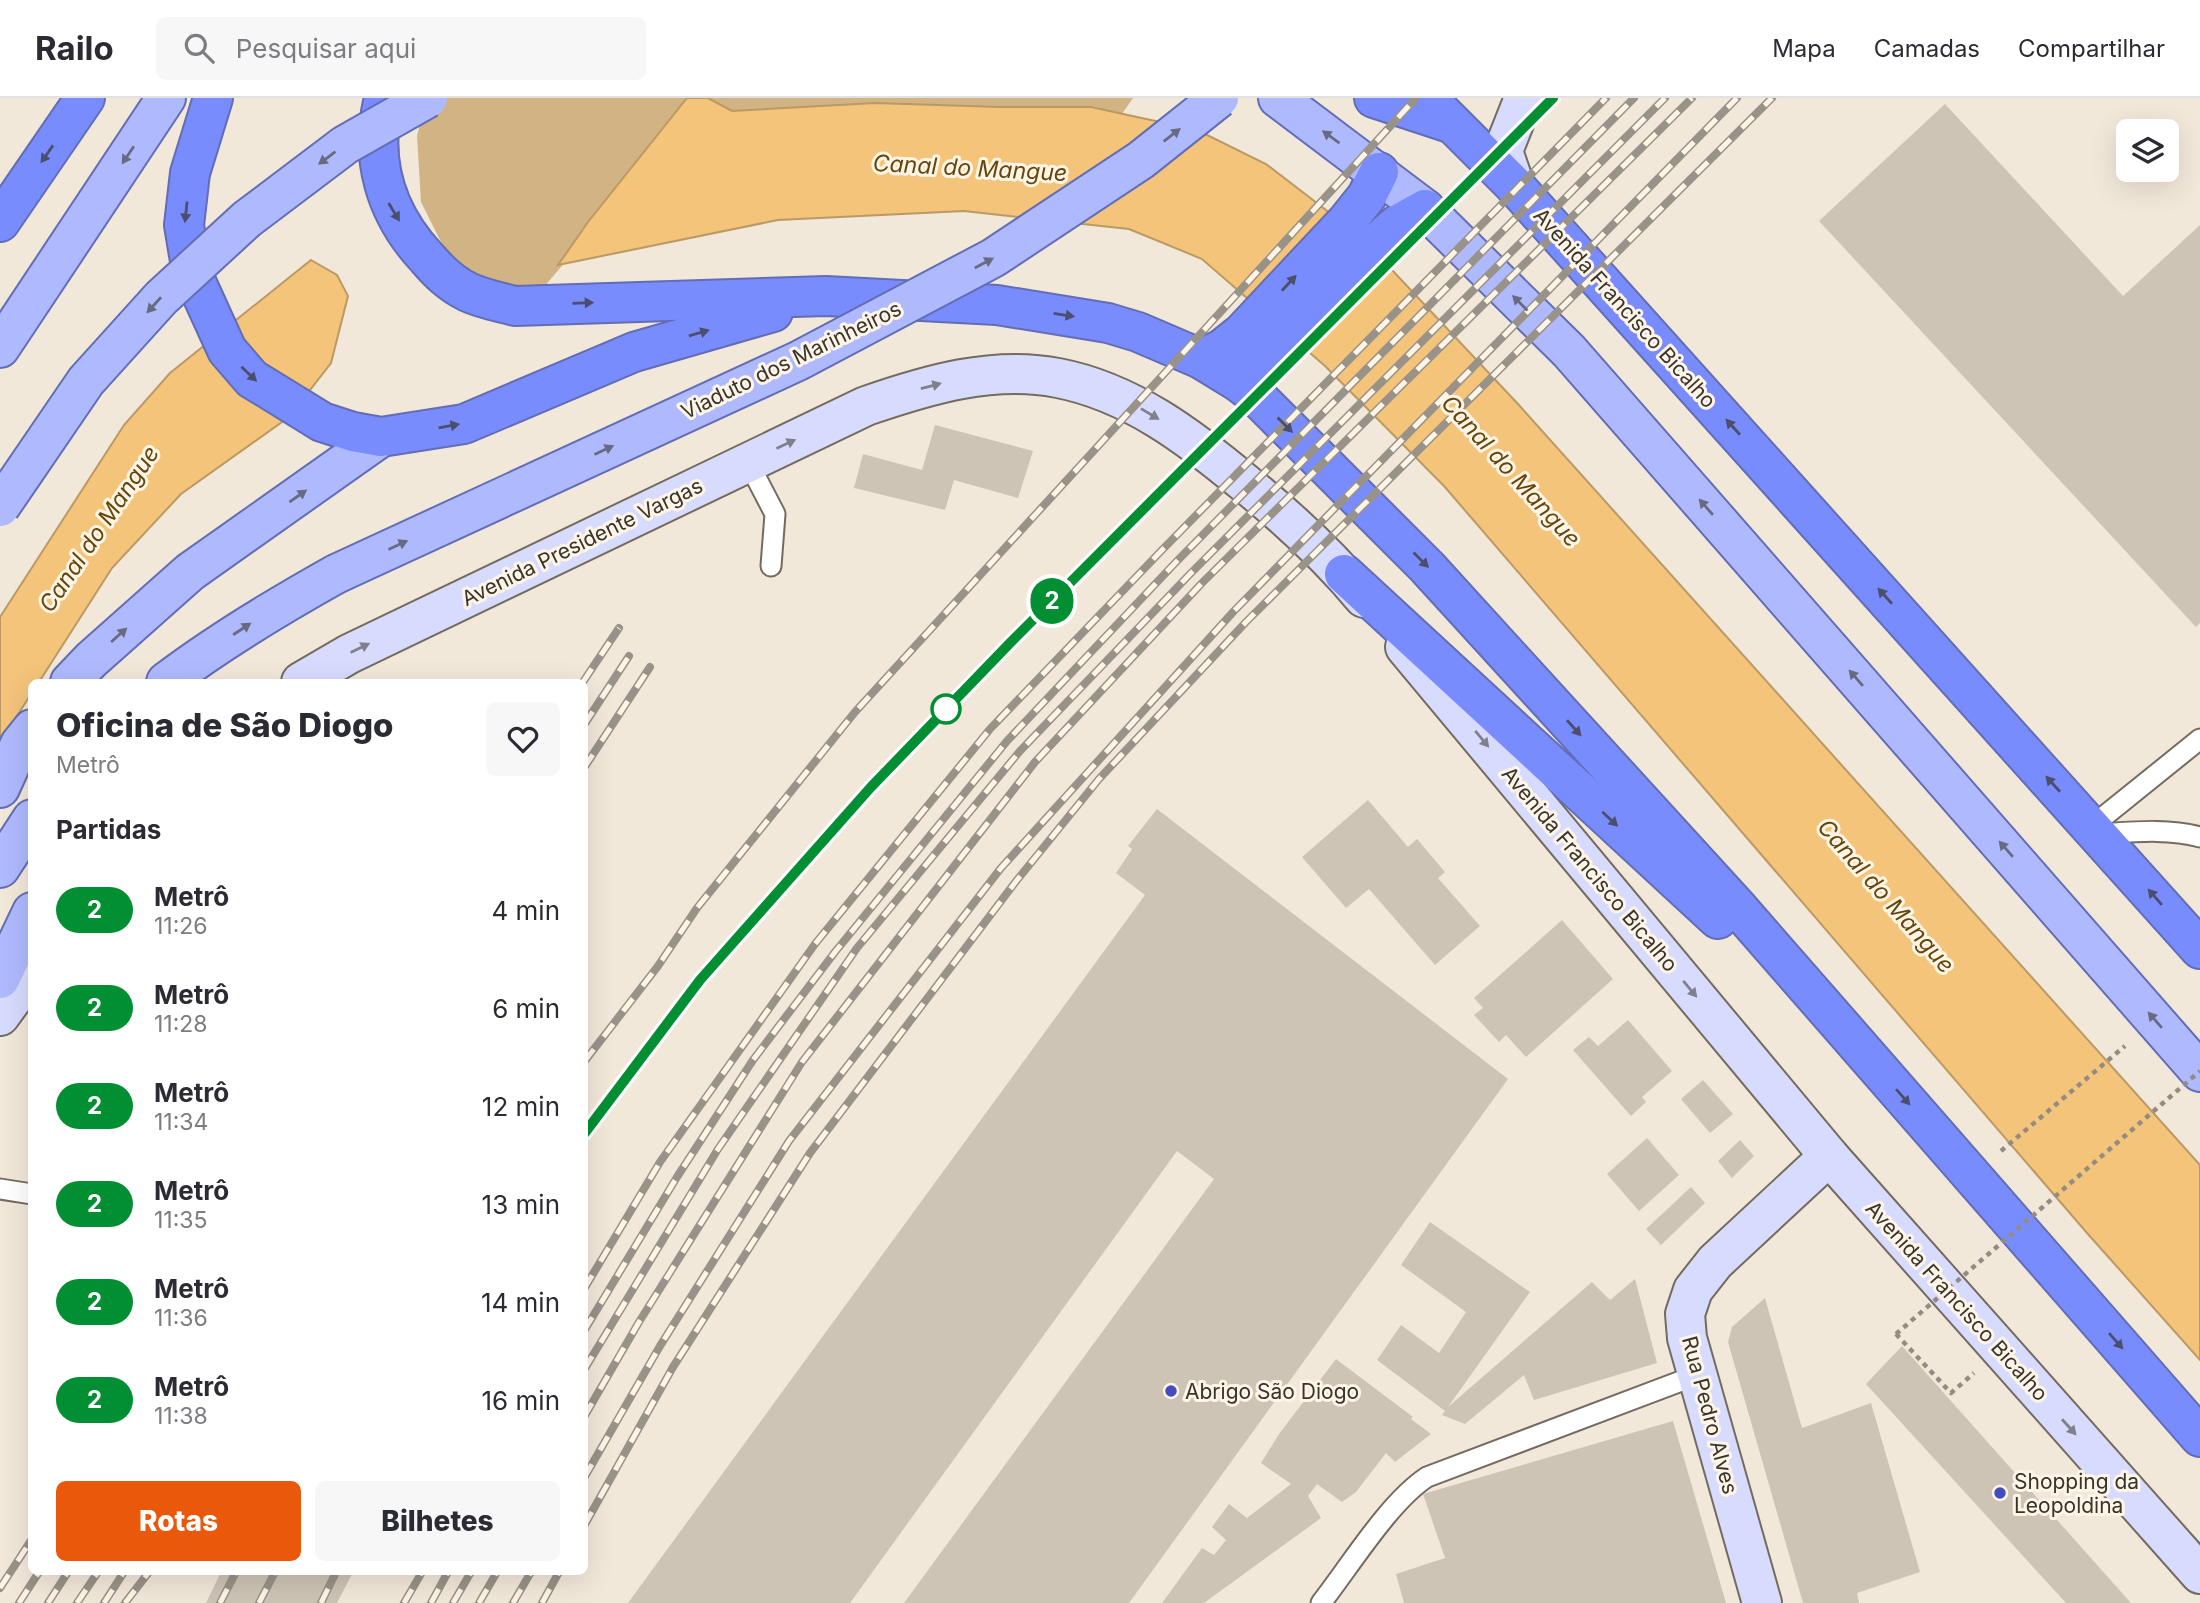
<!DOCTYPE html>
<html lang="pt">
<meta charset="utf-8">
<style>
body{margin:0;font-family:Inter,sans-serif;background:#f7f7f7;color:#2b2b33;height:100vh;display:flex;flex-direction:column;font-size:26px;white-space:nowrap}
*{box-sizing:border-box;margin:0}
p{font-size:23px;color:#7c7c81}
.icon{flex:none;width:38px;height:38px;fill:none;stroke:currentColor;stroke-width:2;stroke-linecap:round;stroke-linejoin:round}
.map{position:relative;flex:1;overflow:hidden}
.sheet{position:absolute;left:28px;top:581px;width:560px;height:896px;display:flex;flex-direction:column;background:#fff;border-radius:10px;box-shadow:0 7px 28px #0002}
.sheet>*{flex:none}
.badge{padding:0 14px;border-radius:23px;font-size:24px;line-height:46px}
.buttons{position:absolute;left:2116px;top:21px;display:grid;gap:14px}
.buttons a{display:grid;place-items:center;width:63px;height:63px;border-radius:10px;background:#fff;box-shadow:0 7px 28px #0002;font-size:35px}
.map>.badge{position:absolute;translate:-50% -50%;box-shadow:0 0 0 4px #fff}
h2{padding:0 28px;font-size:26px;line-height:63px}
.round{display:grid;place-items:center;flex:none;width:74px;height:74px;border-radius:10px;background:#f7f7f7}
.head{display:flex;align-items:center;justify-content:space-between;height:119px;padding:0 28px}
h1{font-size:33px;font-weight:800;line-height:52px}
.button{display:flex;gap:14px;margin-top:auto;padding:14px 28px}
.button a{flex:1;height:80px;border-radius:10px;background:#ea580c;color:#fff;font-size:28px;font-weight:800;line-height:80px;text-align:center}
.button a+a{background:#f7f7f7;color:#2b2b33}
ul{padding:0;list-style:none}
li{display:flex;align-items:center;gap:21px;height:98px;padding:0 28px}
li div{flex:1}
li b{display:block;font-size:26px}
li em{font-style:normal}
li .badge{min-width:77px;font-weight:700;text-align:center}
header{display:flex;align-items:center;gap:42px;box-sizing:border-box;height:98px;padding:0 35px;background:#fff;border-bottom:2px solid #e1e1e2}
header strong{font-size:33px}
nav{display:flex;gap:38px;margin-inline-start:auto;font-size:24px}
.search{width:490px;height:63px;background:#f7f7f7;display:flex;align-items:center;gap:18px;box-sizing:border-box;padding:0 24px;border-radius:10px;color:#7c7c81;font-size:26px}
.map>svg:first-child{display:block}
.green{fill:#d2b383}
.water{fill:#f4c47b;stroke:#bb9964;stroke-width:2}
.building{fill:#cdc4b6}
.lines{fill:none;stroke-linecap:round;stroke-linejoin:round}
.lane-casing{stroke:#736b5f;stroke-width:23}
.secondary-casing{stroke:#736b5f;stroke-width:42}
.primary-casing{stroke:#626db5;stroke-width:42}
.highway-casing{stroke:#626db5;stroke-width:42}
.path{stroke:#938c82;stroke-width:4.5;stroke-dasharray:5 5;stroke-linecap:butt}
.lane{stroke:#fff;stroke-width:19}
.secondary{stroke:#d7dcfe;stroke-width:38}
.primary{stroke:#afbafe;stroke-width:38}
.highway{stroke:#798cfd;stroke-width:38}
.rail-casing{stroke:#989288;stroke-width:8}
.rail{stroke:#fff5e7;stroke-width:5;stroke-dasharray:16;stroke-linecap:butt}
.primary-bridge-casing{stroke:#626db5;stroke-width:42;stroke-linecap:butt}
.path-bridge{stroke:#938c82;stroke-width:4.5;stroke-dasharray:5 5;stroke-linecap:butt}
.primary-bridge{stroke:#afbafe;stroke-width:38}
.oneway{fill:#676a81}
.oneway2{fill:#4b4e6c}
.oneway3{fill:#7f808c}
.line-casing{stroke:#fff;stroke-width:16}
.line{stroke:#028f34;stroke-width:10}
.stop-dot{fill:#fff;stroke:#028f34;stroke-width:3.5}
.poi-dot{fill:#434dc2;stroke:#fff5e7;stroke-width:2.5}
.labels{text-anchor:middle;dominant-baseline:central;stroke-width:6;stroke-linejoin:round;paint-order:stroke}
.street-label{font-size:21px;fill:#37342e;stroke:#fff5e7}
.poi-label{font-size:21px;fill:#37342e;stroke:#fff5e7;text-anchor:start}
.water-label{font-size:23px;font-style:italic;fill:#64450a;stroke:#fff5e7}
</style>
<header>
<strong>Railo</strong>
<div class="search"><svg class="icon" aria-label="search" viewBox="0 0 24 24"><circle cx="10" cy="10" r="6"/><path d="M15 15l6 6"/></svg>Pesquisar aqui</div>
<nav><a>Mapa</a><a>Camadas</a><a>Compartilhar</a></nav>
</header>
<div class="map">
<svg width="2200" height="1505" viewBox="0 0 2200 1505">
<rect width="100%" height="100%" fill="#f2e8da"/>
<path class="green" d="M426 0H1133L1108 36 681 27 533 202 496 195 444 150 421 104 417 38Z"/>
<g class="water">
<path d="M687 0H708L732 13 875 5 1000 9H1091L1197 32 1266 66 1361 139 1518 306 2200 1067V1262L2087 1135 1444 388 1325 268 1202 161 1129 131 964 113 778 122 558 167 588 124Z"/>
<path d="M311 162 337 177 348 198 331 265 289 319 181 396 112 470 39 584H32L31 596 0 645V519L124 327 170 275Z"/>
</g>
<g class="building">
<path d="M1945 6 2123 198 2200 127V525L2196 529 1819 123Z"/>
<path d="M935 327 1033 353 1018 400 954 382 945 412 854 390 863 356 922 372Z"/>
<path d="M1368 702 1408 749 1417 741 1445 774 1438 780 1480 828 1435 867 1369 791 1346 810 1302 759Z"/>
<path d="M1157 711 1508 981 1129 1505H904L1214 1081 1177 1053 850 1505H628L1145 797 1116 775 1132 751 1128 748Z"/>
<path d="M1562 822 1613 881 1526 959 1506 937 1499 944 1474 917 1483 910 1474 900Z"/>
<path d="M1628 922 1672 973 1642 999 1646 1004 1631 1018 1573 952 1589 939 1598 948Z"/>
<path d="M1703 982 1733 1016 1710 1035 1681 1001Z"/>
<path d="M1647 1040 1679 1077 1639 1113 1607 1076Z"/>
<path d="M1740 1042 1754 1058 1732 1080 1718 1063Z"/>
<path d="M1691 1089 1705 1105 1661 1147 1646 1131Z"/>
<path d="M1430 1124 1530 1194 1448 1309 1592 1184 1610 1202 1635 1181 1657 1265 1534 1302 1524 1277 1465 1326 1442 1317 1445 1313 1377 1262 1401 1227 1439 1255 1466 1214 1401 1167Z"/>
<path d="M1765 1200 1802 1330 1871 1305 1920 1474 1857 1495 1859 1505H1803L1728 1244 1732 1229Z"/>
<path d="M1902 1248 2131 1505H2066L1866 1286Z"/>
<path d="M1336 1261 1413 1319 1411 1321 1431 1336 1395 1364 1386 1355 1356 1394 1342 1404 1317 1386 1308 1398 1321 1420 1204 1505H1162L1202 1450 1214 1457 1226 1442 1212 1429 1229 1406 1247 1420 1291 1386 1261 1365 1279 1336Z"/>
<path d="M1673 1323 1726 1505H1404L1396 1476 1445 1460 1423 1396Z"/>
<path d="M221 1474H353L337 1505H206Z"/>
</g>
<g class="lines">
<defs>
<g id="lane">
<path d="M748 364 775 416 771 468"/>
<path d="M2092 728 2200 641"/>
<path d="M2099 736C2132 734 2168 730 2200 739"/>
<path d="M0 1091 32 1096"/>
<path d="M1321 1505C1350 1468 1389 1404 1427 1379L1697 1277"/>
</g>
<g id="secondary">
<path d="M1515 88 1503 53 1524 0"/>
<path d="M1405 549 1829 1058 2200 1476"/>
<path d="M301 584 349 556 866 308C927 287 993 267 1058 280 1131 294 1191 340 1246 386 1289 421 1329 458 1364 500"/>
<path d="M0 918 32 874"/>
<path d="M1762 1505 1687 1240 1685 1216 1693 1192 1715 1164 1829 1058"/>
</g>
<g id="primary">
<path d="M1278 0 1425 111 1569 253 2200 974"/>
<path d="M0 250 166 0"/>
<path d="M70 584 91 562 190 474 381 339"/>
<path d="M166 584C220 543 277 509 336 476"/>
<path d="M0 690 20 646 32 631"/>
<path d="M0 770 32 721"/>
<path d="M0 881 32 814"/>
</g>
<g id="highway">
<path d="M213 0 190 75 184 127 192 175 227 252 252 281 322 324 353 334 381 339 464 326 634 254 773 214"/>
<path d="M384 0C369 60 385 115 427 160 439 174 451 186 468 194 483 201 500 204 515 208L826 198 997 207 1108 225 1138 234 1201 261 1237 283 1253 295 1427 469 1738 810 2200 1339"/>
<path d="M1374 0 1450 25"/>
<path d="M1427 0 1515 88 2200 851"/>
<path d="M0 124 85 0"/>
<path d="M1201 261 1222 251 1242 235 1347 123 1367 98 1379 74"/>
<path d="M1237 283 1374 147 1398 126 1425 111"/>
<path d="M1344 476 1718 821"/>
</g>
</defs>
<use href="#lane" class="lane-casing"/>
<use href="#secondary" class="secondary-casing"/>
<use href="#primary" class="primary-casing"/>
<use href="#highway" class="highway-casing"/>
<g class="path">
<path d="M2001 1053 2125 948"/>
<path d="M1896 1236 1951 1295 1974 1275"/>
</g>
<use href="#lane" class="lane"/>
<use href="#secondary" class="secondary"/>
<use href="#primary" class="primary"/>
<use href="#highway" class="highway"/>
<defs>
<g id="rail">
<path d="M583 584 619 530"/>
<path d="M584 627 629 558"/>
<path d="M584 670 650 569"/>
<path d="M584 964 658 868 697 810 855 614 1416 0"/>
<path d="M584 1036 700 882 871 689 1010 545 1553 0"/>
<path d="M584 1191 660 1064 815 846 990 631 1163 451 1606 0"/>
<path d="M584 1233 677 1079 753 962 835 854 1007 643 1177 463 1634 0"/>
<path d="M584 1272 718 1051 857 850 1020 653 1191 475 1665 0"/>
<path d="M584 1319 639 1224 802 964 1035 664 1202 485 1692 0"/>
<path d="M584 1380 660 1248 789 1043 1001 770 1234 513 1737 0"/>
<path d="M584 1428 673 1269 810 1055 1017 782 1099 681 1246 524 1772 0"/>
<path d="M0 1490 32 1441"/>
<path d="M19 1505 39 1474"/>
<path d="M48 1505 68 1474"/>
<path d="M77 1505 98 1474"/>
<path d="M104 1505 124 1474"/>
<path d="M125 1505 149 1474"/>
<path d="M220 1505 236 1474"/>
<path d="M259 1505 275 1474"/>
<path d="M321 1505 336 1474"/>
<path d="M404 1505 422 1474"/>
<path d="M431 1505 448 1474"/>
<path d="M453 1505 471 1474"/>
<path d="M479 1505 497 1474"/>
<path d="M513 1505 531 1474"/>
<path d="M542 1505 559 1474"/>
</g>
</defs>
<use href="#rail" class="rail-casing"/>
<use href="#rail" class="rail"/>
<defs>
<g id="primary-bridge">
<path d="M0 409 86 283 161 200 247 121 345 47 428 0"/>
<path d="M336 476 798 263 993 160 1141 62 1219 0"/>
</g>
</defs>
<use href="#primary-bridge" class="primary-bridge-casing"/>
<path class="path-bridge" d="M1896 1236 2200 973"/>
<use href="#primary-bridge" class="primary-bridge"/>
</g>
<defs><path id="oneway-solid" d="M-6-.8H1V-3.2L6.5 0L1 3.2V.8H-6Z" transform="scale(1.75)"/></defs>
<g class="oneway">
<use href="#oneway-solid" transform="translate(1172 37) rotate(-38)"/>
<use href="#oneway-solid" transform="translate(1331 39) rotate(-144)"/>
<use href="#oneway-solid" transform="translate(128 57) rotate(124)"/>
<use href="#oneway-solid" transform="translate(327 60) rotate(143)"/>
<use href="#oneway-solid" transform="translate(984 165) rotate(-28)"/>
<use href="#oneway-solid" transform="translate(1520 205) rotate(-135)"/>
<use href="#oneway-solid" transform="translate(154 207) rotate(132)"/>
<use href="#oneway-solid" transform="translate(604 352) rotate(-25)"/>
<use href="#oneway-solid" transform="translate(298 398) rotate(-35)"/>
<use href="#oneway-solid" transform="translate(1706 409) rotate(-131)"/>
<use href="#oneway-solid" transform="translate(398 447) rotate(-25)"/>
<use href="#oneway-solid" transform="translate(242 531) rotate(-33)"/>
<use href="#oneway-solid" transform="translate(119 537) rotate(-42)"/>
<use href="#oneway-solid" transform="translate(1856 580) rotate(-131)"/>
<use href="#oneway-solid" transform="translate(2006 751) rotate(-131)"/>
<use href="#oneway-solid" transform="translate(2155 922) rotate(-131)"/>
</g>
<g class="oneway2">
<use href="#oneway-solid" transform="translate(47 56) rotate(125)"/>
<use href="#oneway-solid" transform="translate(186 114) rotate(96)"/>
<use href="#oneway-solid" transform="translate(394 114) rotate(59)"/>
<use href="#oneway-solid" transform="translate(1289 185) rotate(-47)"/>
<use href="#oneway-solid" transform="translate(583 205) rotate(-2)"/>
<use href="#oneway-solid" transform="translate(1064 217) rotate(9)"/>
<use href="#oneway-solid" transform="translate(699 235) rotate(-16)"/>
<use href="#oneway-solid" transform="translate(249 276) rotate(44)"/>
<use href="#oneway-solid" transform="translate(1285 327) rotate(45)"/>
<use href="#oneway-solid" transform="translate(449 328) rotate(-10)"/>
<use href="#oneway-solid" transform="translate(1733 329) rotate(-132)"/>
<use href="#oneway-solid" transform="translate(1421 462) rotate(45)"/>
<use href="#oneway-solid" transform="translate(1885 498) rotate(-132)"/>
<use href="#oneway-solid" transform="translate(1574 630) rotate(48)"/>
<use href="#oneway-solid" transform="translate(2053 686) rotate(-132)"/>
<use href="#oneway-solid" transform="translate(1610 721) rotate(43)"/>
<use href="#oneway-solid" transform="translate(2155 799) rotate(-131)"/>
<use href="#oneway-solid" transform="translate(1903 999) rotate(49)"/>
<use href="#oneway-solid" transform="translate(2116 1243) rotate(49)"/>
</g>
<g class="oneway3">
<use href="#oneway-solid" transform="translate(931 288) rotate(-15)"/>
<use href="#oneway-solid" transform="translate(1150 316) rotate(31)"/>
<use href="#oneway-solid" transform="translate(786 346) rotate(-25)"/>
<use href="#oneway-solid" transform="translate(360 550) rotate(-26)"/>
<use href="#oneway-solid" transform="translate(1482 641) rotate(50)"/>
<use href="#oneway-solid" transform="translate(1690 891) rotate(50)"/>
<use href="#oneway-solid" transform="translate(2069 1329) rotate(48)"/>
</g>
<g class="lines">
<defs>
<path id="line" d="M584 1036 700 882 871 689 1010 545 1553 0"/>
</defs>
<use href="#line" class="line-casing"/>
<use href="#line" class="line"/>
</g>
<circle class="stop-dot" cx="946" cy="611" r="14"/>
<g class="poi-dot">
<circle cx="1171" cy="1293" r="7"/>
<circle cx="2000" cy="1395" r="7"/>
</g>
<g class="labels">
<g class="street-label">
<text transform="translate(1625 210) rotate(48)">Avenida Francisco Bicalho</text>
<text transform="translate(791 262) rotate(-26)">Viaduto dos Marinheiros</text>
<text transform="translate(582 444) rotate(-26)">Avenida Presidente Vargas</text>
<text transform="translate(1590 771) rotate(50)">Avenida Francisco Bicalho</text>
<text transform="translate(1957 1203) rotate(48)">Avenida Francisco Bicalho</text>
<text transform="translate(1710 1317) rotate(75)">Rua Pedro Alves</text>
</g>
<g class="poi-label">
<text x="1185" y="1293">Abrigo São Diogo</text>
<text x="2014" y="1383">Shopping da<tspan x="2014" dy="24">Leopoldina</tspan></text>
</g>
<g class="water-label">
<text transform="translate(970 70) rotate(3)">Canal do Mangue</text>
<text transform="translate(1511 373) rotate(48)">Canal do Mangue</text>
<text transform="translate(99 431) rotate(-56)">Canal do Mangue</text>
<text transform="translate(1886 798) rotate(49)">Canal do Mangue</text>
</g>
</g>
</svg>
<div class="buttons">
<a><svg class="icon" aria-label="layers" viewBox="0 0 24 24"><path d="M12 4l9 5-9 5-9-5zM3 14l9 5 9-5"/></svg></a>
</div>
<b class="badge" style="left:1052px;top:503px;background:#028f34;color:#fff">2</b>
<section class="sheet">
<div class="head"><div><h1>Oficina de São Diogo</h1><p>Metrô</p></div><a class="round"><svg class="icon" aria-label="heart" viewBox="0 0 24 24"><path d="M12 20l-8-8c-3-5 5-10 8-4 3-6 11-1 8 4z"/></svg></a></div>
<h2>Partidas</h2>
<ul>
<li><span class="badge" style="background:#028f34;color:#fff">2</span><div><b>Metrô</b><p>11:26</p></div><em>4 min</em></li>
<li><span class="badge" style="background:#028f34;color:#fff">2</span><div><b>Metrô</b><p>11:28</p></div><em>6 min</em></li>
<li><span class="badge" style="background:#028f34;color:#fff">2</span><div><b>Metrô</b><p>11:34</p></div><em>12 min</em></li>
<li><span class="badge" style="background:#028f34;color:#fff">2</span><div><b>Metrô</b><p>11:35</p></div><em>13 min</em></li>
<li><span class="badge" style="background:#028f34;color:#fff">2</span><div><b>Metrô</b><p>11:36</p></div><em>14 min</em></li>
<li><span class="badge" style="background:#028f34;color:#fff">2</span><div><b>Metrô</b><p>11:38</p></div><em>16 min</em></li>
</ul>
<div class="button"><a>Rotas</a><a>Bilhetes</a></div>
</section>
</div>
